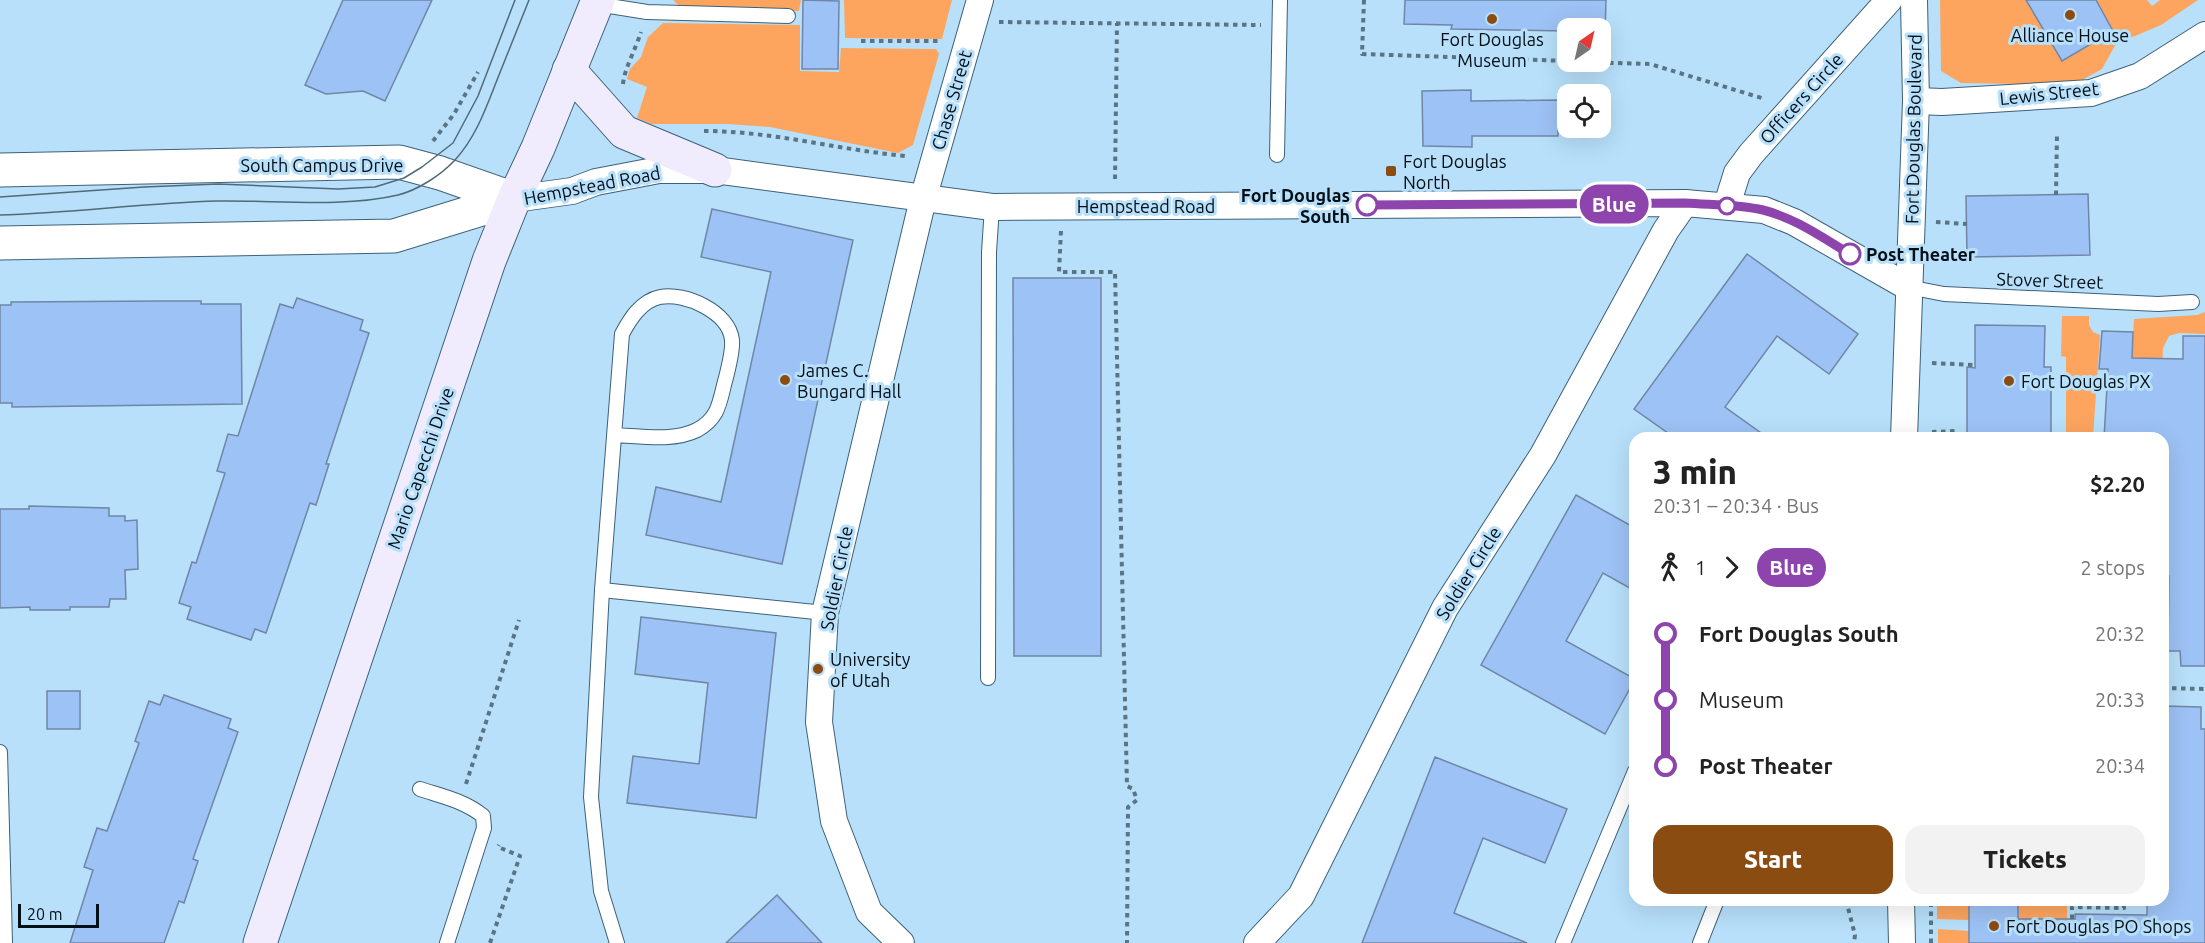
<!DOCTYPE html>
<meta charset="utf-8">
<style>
body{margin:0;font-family:Ubuntu,sans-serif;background:#f2f2f2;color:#222;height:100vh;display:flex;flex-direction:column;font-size:22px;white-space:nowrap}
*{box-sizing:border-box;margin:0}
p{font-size:20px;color:#767676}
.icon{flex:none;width:33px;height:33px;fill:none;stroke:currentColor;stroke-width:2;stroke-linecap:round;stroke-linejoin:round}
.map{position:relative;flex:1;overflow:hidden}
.sheet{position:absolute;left:1629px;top:432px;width:540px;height:474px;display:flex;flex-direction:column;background:#fff;border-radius:18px;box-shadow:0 6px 24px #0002}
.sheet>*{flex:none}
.badge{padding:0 12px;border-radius:20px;font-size:21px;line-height:39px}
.needle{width:39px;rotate:34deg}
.buttons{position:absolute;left:1557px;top:18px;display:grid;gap:12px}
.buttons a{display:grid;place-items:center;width:54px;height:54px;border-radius:12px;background:#fff;box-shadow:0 6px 24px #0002;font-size:30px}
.scale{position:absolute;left:18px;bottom:15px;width:81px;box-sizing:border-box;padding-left:6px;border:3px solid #020f17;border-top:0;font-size:16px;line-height:21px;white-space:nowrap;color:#020f17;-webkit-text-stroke:4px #b8e0fa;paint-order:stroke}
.map>.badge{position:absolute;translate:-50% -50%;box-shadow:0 0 0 3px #fff}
.legs{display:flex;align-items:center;gap:9px;height:66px;padding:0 24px;font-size:20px}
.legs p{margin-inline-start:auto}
.head{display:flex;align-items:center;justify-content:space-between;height:102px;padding:0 24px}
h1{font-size:33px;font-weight:800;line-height:45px}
.primary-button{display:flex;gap:12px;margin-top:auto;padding:12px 24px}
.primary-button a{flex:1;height:69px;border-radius:18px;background:#8b4c11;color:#fff;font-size:24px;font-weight:800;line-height:69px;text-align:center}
.primary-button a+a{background:#f2f2f2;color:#222}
ul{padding:0 24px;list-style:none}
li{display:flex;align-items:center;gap:21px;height:66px;font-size:22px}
li i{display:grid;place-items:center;width:9px;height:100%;margin:0 8px;background:currentColor}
li i::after{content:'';width:15px;height:15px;margin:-8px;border:4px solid;border-radius:50%;background:#fff}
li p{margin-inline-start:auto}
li:first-child i{background:linear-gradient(#0000 50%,currentColor 0)}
li:last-child i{background:linear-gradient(currentColor 50%,#0000 0)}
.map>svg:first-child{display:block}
.green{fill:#fda55f}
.building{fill:#9dc2f5;stroke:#7086a7;stroke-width:1.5}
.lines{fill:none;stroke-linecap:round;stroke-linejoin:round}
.service-casing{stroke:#3d6178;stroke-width:16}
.minor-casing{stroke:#3d6178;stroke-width:28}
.tertiary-casing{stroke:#3d6178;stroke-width:35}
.secondary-casing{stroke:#3d6178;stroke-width:35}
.path{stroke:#5a7484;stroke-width:4;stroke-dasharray:4.5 4.5;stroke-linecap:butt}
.service{stroke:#fff;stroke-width:14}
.minor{stroke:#fff;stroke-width:26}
.tertiary{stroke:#fff;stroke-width:33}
.secondary{stroke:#f0ecfd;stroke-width:33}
.tram{stroke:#516a79;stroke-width:1.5}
.line-1-casing{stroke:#fff;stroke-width:14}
.line-1{stroke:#8e44ad;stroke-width:9}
.poi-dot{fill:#8b4c11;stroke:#b8e0fa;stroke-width:2}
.stop-1-dot{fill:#fff;stroke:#8e44ad;stroke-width:3}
.labels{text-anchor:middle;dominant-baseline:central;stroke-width:6;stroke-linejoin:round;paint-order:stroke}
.poi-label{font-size:18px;fill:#020f17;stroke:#b8e0fa;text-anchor:start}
.street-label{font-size:18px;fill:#020f17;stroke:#b8e0fa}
.stop-label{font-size:18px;font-weight:bold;fill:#020f17;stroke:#b8e0fa;text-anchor:end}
</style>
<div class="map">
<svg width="2205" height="943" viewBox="0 0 2205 943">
<rect width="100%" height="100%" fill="#b8e0fa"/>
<g class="green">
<path d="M673 0H801L799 11 694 8 678 5Z"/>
<path d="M844 0H952L942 39 845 38Z"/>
<path d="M1940 0H2026L2062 61 2113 31 2096 0H2147L2152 6 2160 0H2198L2161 25 2116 44 2102 69 2073 85 1961 83 1941 71Z"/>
<path d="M663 23 800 25V71L839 72 841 48 936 49 939 54 913 145 898 153 770 127 728 124H652L637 118 647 87 627 79 630 69 641 57 648 37Z"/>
<path d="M2205 312V334L2179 333 2169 336 2163 348 2160 438H2128L2134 319 2197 315Z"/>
<path d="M2062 316H2089V325L2093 332 2100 335 2093 438H2066V357L2061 356Z"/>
<path d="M1937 900H1969V920L1937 919Z"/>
<path d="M2018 900H2067V919H2040L2039 943H2019Z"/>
<path d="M1938 929 1969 931V943H1938Z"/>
</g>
<g class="building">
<path d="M343 0H432L385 101 363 91 326 94 305 85Z"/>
<path d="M803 0 839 1 838 69H802Z"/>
<path d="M1405 0H1606L1605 34H1600V28H1568L1567 34V31L1451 29 1452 25 1404 24Z"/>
<path d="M2026 0H2096L2113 31 2062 61Z"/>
<path d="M1471 90V101L1558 100V136H1472V147L1423 146 1422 91Z"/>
<path d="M2088 194 2090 255 1967 257 1966 196Z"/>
<path d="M712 209 853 240 782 564 646 535 656 487 721 502 771 272 701 257Z"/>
<path d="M1747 254 1858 334 1829 374 1777 336 1725 407 1768 438H1675L1634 409Z"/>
<path d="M1013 278H1101V656H1014Z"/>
<path d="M297 298 363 320 360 330 369 333 326 464H329L316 505 310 503 266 633 255 629 251 640 187 619 191 607 179 603 192 562 196 563 225 473 217 471 228 434 238 436 280 304 293 308Z"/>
<path d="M161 301H201V304H241L242 404 12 407V403H0V305H11V302Z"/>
<path d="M1975 325 2045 326 2044 367H2051V438H1967V367L1975 368Z"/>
<path d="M2102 331 2133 332 2132 358 2183 359V336H2205V666H2181L2180 651H2168L2169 576H2167V559H2163V438H2104L2108 369H2099Z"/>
<path d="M1576 495 1635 528V591L1603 573 1566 641 1635 679 1605 734 1481 665Z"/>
<path d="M29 506 109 508V516H125V521L137 520 138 569 125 570 126 599H110L109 607H70V610H30V607L0 608V509H29Z"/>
<path d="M641 617 776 633 756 818 627 803 633 756 699 764 708 683 635 674Z"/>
<rect x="47" y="691" width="33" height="38"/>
<path d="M164 695 231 719 228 728 238 732 193 859 198 861 184 903 179 901 164 943H70L93 870 84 867 97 828 107 831 139 743 135 741 149 701 160 705Z"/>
<path d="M2163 706 2201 707V729H2205V943H1969V900H2018V919H2075V914L2147 915V900H2163Z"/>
<path d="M1435 757 1567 809 1545 863 1483 838 1454 913 1527 943H1362Z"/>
<path d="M777 895 822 943H726Z"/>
</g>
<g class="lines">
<defs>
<g id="service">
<path d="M597 4 647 12 788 16"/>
<path d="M1277 155 1280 0"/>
<path d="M1908 287 1944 294 2158 304 2192 302"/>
<path d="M615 435C640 436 673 442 697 430 717 419 719 406 724 385 727 374 733 351 732 340 729 312 685 292 660 297 641 301 630 319 622 334L602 590 591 797 601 891 617 943"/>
<path d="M602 590 825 613"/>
<path d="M988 678 989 252 992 207"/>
<path d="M0 752 5 943"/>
<path d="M420 789C441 796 465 801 483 816L484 828 447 943"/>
<path d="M1563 943 1635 771"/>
<path d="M1700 943 1717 900"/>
</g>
<g id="minor">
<path d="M1916 101 1942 102 2091 93 2140 76 2205 35"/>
<path d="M514 199 572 191 596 182 659 170H715L992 207 1685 203 1764 210 1794 222 1908 287"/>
<path d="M1727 205 1737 173 1751 154 1889 0"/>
<path d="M1904 438 1916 101 1914 0"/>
<path d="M1901 900 1902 943"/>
<path d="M901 943 869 912 834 821 819 722 825 613 923 199 980 0"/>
<path d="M1257 943 1301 896 1445 608 1543 455 1666 230 1685 203"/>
</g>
<g id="tertiary">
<path d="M0 170 399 162 440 173 514 199"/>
<path d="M0 243 394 236 514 199"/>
</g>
<g id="secondary">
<path d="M569 70 624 132 715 170"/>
<path d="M260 943 489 261 514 199 538 148 598 0"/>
</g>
</defs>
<use href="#service" class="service-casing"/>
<use href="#minor" class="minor-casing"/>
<use href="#tertiary" class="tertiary-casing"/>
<use href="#secondary" class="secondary-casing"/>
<g class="path">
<path d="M1364 0 1362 54 1568 61"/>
<path d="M999 22 1261 25"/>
<path d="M861 41H941"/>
<path d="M1582 62 1650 64 1765 99"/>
<path d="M623 84C624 70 636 48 641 32"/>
<path d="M704 131C773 131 838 150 906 156L907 154"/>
<path d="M433 141 454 114 478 72"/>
<path d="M1115 179 1117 23"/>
<path d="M2056 195 2057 132"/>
<path d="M1936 222 1967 224"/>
<path d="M1061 231 1059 272H1115L1127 786 1133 789 1137 800 1128 807 1127 943"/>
<path d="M1932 363 1975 365"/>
<path d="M1932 432 1957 431"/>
<path d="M2163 688 2205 689"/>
<path d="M466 784 519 620"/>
<path d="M1846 900 1855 935 1854 943"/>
<path d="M2072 919V907L2124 908V900"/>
<path d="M490 943 520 856 498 847 499 845"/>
<path d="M1931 943V900"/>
</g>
<use href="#service" class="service"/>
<use href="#minor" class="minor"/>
<use href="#tertiary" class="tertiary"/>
<use href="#secondary" class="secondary"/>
<g class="tram">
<path d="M0 197 144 187 218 184 338 189 375 187 404 178 422 167 453 143 478 96 515 0"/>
<path d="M0 215C73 213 144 203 217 201 274 200 343 208 398 195 418 190 441 175 455 160 476 137 486 108 497 80 508 53 518 27 529 0"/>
</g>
</g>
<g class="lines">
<defs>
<path id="line-1" d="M1367 205 1685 203C1711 205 1738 204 1763 210 1795 218 1823 238 1850 254"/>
</defs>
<use href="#line-1" class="line-1-casing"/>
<use href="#line-1" class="line-1"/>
</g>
<g class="poi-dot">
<circle cx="2070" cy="15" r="6"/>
<circle cx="1492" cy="19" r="6"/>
<rect x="1385" y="165" width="12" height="12" rx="3"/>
<circle cx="785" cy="380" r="6"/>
<circle cx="2009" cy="381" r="6"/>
<circle cx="818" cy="669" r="6"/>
<circle cx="1994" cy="926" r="6"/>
</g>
<g class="stop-1-dot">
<circle cx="1367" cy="205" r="10"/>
<circle cx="1727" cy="206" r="8"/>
<circle cx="1850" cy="254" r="10"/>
</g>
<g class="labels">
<g class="poi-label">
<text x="2070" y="35" text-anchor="middle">Alliance House</text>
<text x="1492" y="39" text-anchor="middle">Fort Douglas<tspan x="1492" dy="21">Museum</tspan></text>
<text x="1403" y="161">Fort Douglas<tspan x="1403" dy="21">North</tspan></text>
<text x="797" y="370">James C.<tspan x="797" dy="21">Bungard Hall</tspan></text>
<text x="2021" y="381">Fort Douglas PX</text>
<text x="830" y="659">University<tspan x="830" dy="21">of Utah</tspan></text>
<text x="2006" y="926">Fort Douglas PO Shops</text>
</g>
<g class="street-label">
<text transform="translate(2049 93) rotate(-6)">Lewis Street</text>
<text transform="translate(1801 98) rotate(-48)">Officers Circle</text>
<text transform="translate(951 100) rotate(-74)">Chase Street</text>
<text transform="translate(1913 129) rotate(-89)">Fort Douglas Boulevard</text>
<text x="322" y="165">South Campus Drive</text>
<text transform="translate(592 185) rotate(-11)">Hempstead Road</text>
<text x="1146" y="206">Hempstead Road</text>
<text transform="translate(2050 280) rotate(2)">Stover Street</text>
<text transform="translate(420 468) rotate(-71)">Mario Capecchi Drive</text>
<text transform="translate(1468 573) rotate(-58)">Soldier Circle</text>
<text transform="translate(836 578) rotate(-79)">Soldier Circle</text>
</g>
<g class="stop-label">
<text x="1350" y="195">Fort Douglas<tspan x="1350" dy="21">South</tspan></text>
<text x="1866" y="254" text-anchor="start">Post Theater</text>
</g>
</g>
</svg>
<div class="buttons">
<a><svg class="needle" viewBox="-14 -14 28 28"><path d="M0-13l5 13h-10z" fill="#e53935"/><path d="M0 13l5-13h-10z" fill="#767676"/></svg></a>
<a><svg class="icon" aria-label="locate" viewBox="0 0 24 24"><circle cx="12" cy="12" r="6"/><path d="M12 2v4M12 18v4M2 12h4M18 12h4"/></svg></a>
</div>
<div class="scale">20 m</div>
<b class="badge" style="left:1614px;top:204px;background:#8e44ad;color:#fff">Blue</b>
<section class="sheet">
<div class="head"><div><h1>3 min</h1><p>20:31 – 20:34 · Bus</p></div><b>$2.20</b></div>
<div class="legs"><svg class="icon" aria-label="walk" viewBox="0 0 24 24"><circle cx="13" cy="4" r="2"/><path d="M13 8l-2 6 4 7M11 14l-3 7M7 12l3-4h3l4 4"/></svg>1<svg class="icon" aria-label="forward" viewBox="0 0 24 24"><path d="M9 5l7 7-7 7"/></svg><b class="badge" style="background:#8e44ad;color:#fff">Blue</b><p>2 stops</p></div>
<ul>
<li><i style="color:#8e44ad"></i><b>Fort Douglas South</b><p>20:32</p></li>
<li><i style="color:#8e44ad"></i><span>Museum</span><p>20:33</p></li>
<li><i style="color:#8e44ad"></i><b>Post Theater</b><p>20:34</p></li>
</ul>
<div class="primary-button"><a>Start</a><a>Tickets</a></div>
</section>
</div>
